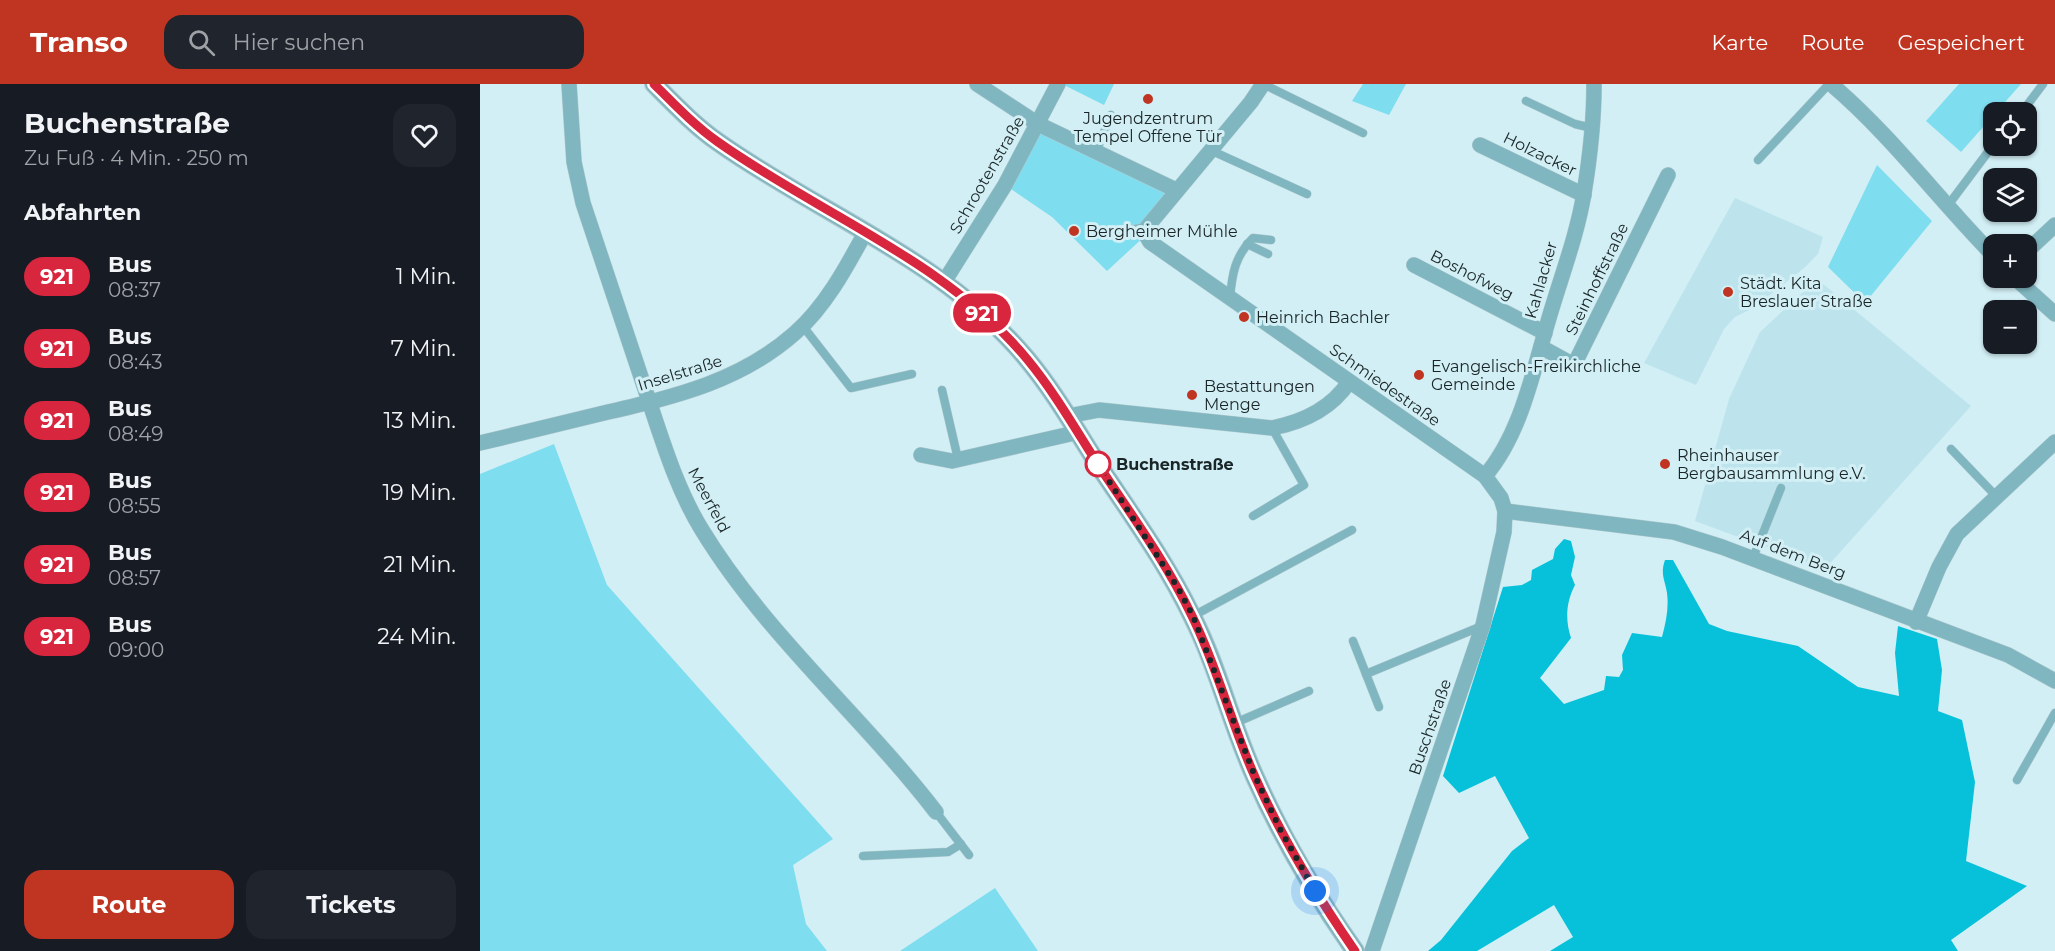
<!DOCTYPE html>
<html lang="de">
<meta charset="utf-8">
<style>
body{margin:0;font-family:Montserrat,sans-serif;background:#20242c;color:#f1f3f6;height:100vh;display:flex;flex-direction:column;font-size:22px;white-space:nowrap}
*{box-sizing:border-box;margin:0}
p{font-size:20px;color:#9ea1a6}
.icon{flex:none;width:33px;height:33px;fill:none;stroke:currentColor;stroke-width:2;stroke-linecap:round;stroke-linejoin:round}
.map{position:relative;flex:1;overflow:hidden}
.drawer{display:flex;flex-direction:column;background:#171b24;width:480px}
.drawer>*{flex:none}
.badge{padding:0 12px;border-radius:20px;font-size:21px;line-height:39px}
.fabs{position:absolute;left:1503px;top:18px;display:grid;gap:12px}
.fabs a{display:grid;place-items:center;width:54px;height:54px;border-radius:12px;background:#171b24;box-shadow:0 2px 4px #0004;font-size:30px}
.you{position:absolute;width:30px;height:30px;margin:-15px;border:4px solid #fff;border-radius:50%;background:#1a73e8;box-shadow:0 0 0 9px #1a73e833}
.map>.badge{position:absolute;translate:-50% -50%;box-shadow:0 0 0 3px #fff}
h2{padding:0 24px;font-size:22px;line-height:54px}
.round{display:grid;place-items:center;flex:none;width:63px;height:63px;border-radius:18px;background:#20242c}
.summary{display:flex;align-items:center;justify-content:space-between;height:102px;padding:0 24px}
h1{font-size:28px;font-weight:700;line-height:45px}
.action{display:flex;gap:12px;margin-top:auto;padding:12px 24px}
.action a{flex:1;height:69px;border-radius:18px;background:#c03422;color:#fff;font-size:24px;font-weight:700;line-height:69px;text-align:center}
.action a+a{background:#20242c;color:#f1f3f6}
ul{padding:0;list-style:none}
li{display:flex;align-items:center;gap:18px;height:72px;padding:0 24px}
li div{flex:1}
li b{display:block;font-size:22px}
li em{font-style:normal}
li .badge{min-width:66px;font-weight:700;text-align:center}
header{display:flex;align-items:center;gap:36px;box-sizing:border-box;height:84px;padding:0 30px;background:#c03422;color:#fff}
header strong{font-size:28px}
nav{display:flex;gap:33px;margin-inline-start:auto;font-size:21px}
.search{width:420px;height:54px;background:#20242c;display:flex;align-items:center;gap:15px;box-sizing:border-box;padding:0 21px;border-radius:18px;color:#9ea1a6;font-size:22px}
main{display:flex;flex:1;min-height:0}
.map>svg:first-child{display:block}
.built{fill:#bde4ec}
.green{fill:#7eddef}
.forest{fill:#06c1d9}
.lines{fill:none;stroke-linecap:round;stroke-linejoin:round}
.service-casing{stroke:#b1cbd0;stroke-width:9}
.minor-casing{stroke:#b1cbd0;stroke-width:16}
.tertiary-casing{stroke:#b1cbd0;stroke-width:20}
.service{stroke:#80b6c0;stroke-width:8}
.minor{stroke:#80b6c0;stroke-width:15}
.tertiary{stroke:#80b6c0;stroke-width:18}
.line-casing{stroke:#fff;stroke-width:14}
.line{stroke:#d7263d;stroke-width:9}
.walk{stroke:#1a2527;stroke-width:6;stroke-dasharray:0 10.8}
.poi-dot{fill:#c03422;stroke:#d2eff5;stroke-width:2}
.stop-dot{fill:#fff;stroke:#d7263d;stroke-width:3}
.labels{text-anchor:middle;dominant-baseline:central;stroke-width:6;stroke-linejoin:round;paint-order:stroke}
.poi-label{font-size:16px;fill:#1a2527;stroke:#d2eff5;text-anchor:start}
.street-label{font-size:16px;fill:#1a2527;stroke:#d2eff5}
.stop-label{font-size:16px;font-weight:bold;fill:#1a2527;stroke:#d2eff5;text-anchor:start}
</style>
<header>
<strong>Transo</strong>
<div class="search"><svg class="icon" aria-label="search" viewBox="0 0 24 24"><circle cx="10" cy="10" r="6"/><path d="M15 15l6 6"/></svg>Hier suchen</div>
<nav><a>Karte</a><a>Route</a><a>Gespeichert</a></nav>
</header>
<main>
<section class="drawer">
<div class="summary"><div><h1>Buchenstraße</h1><p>Zu Fuß · 4 Min. · 250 m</p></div><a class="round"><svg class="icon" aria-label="heart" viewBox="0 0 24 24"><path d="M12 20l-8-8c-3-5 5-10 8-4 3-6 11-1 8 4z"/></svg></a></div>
<h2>Abfahrten</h2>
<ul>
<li><span class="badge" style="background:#d7263d;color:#fff">921</span><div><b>Bus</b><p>08:37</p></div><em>1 Min.</em></li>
<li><span class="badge" style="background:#d7263d;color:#fff">921</span><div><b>Bus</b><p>08:43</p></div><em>7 Min.</em></li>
<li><span class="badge" style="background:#d7263d;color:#fff">921</span><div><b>Bus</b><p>08:49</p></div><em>13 Min.</em></li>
<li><span class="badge" style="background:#d7263d;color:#fff">921</span><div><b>Bus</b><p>08:55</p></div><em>19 Min.</em></li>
<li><span class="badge" style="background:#d7263d;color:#fff">921</span><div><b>Bus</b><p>08:57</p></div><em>21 Min.</em></li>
<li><span class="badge" style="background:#d7263d;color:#fff">921</span><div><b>Bus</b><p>09:00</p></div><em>24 Min.</em></li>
</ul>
<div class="action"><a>Route</a><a>Tickets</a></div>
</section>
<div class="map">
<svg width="1575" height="867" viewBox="0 0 1575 867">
<rect width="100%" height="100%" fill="#d2eff5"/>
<g class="built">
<path d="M1255 114 1343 153 1338 170 1324 184 1275 223 1255 233 1244 245 1216 301 1164 279Z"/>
<path d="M1337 195 1491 322 1345 485 1215 437 1249 315 1280 248Z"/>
</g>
<g class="green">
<path d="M582 0H634L624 21Z"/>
<path d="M883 0H926L909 31 872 17Z"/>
<path d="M1479 0H1541L1481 68 1446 37Z"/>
<path d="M558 40 696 106 666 151 627 187 572 133 525 101Z"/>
<path d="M1397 81 1452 137 1385 219 1348 183Z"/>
<path d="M74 360 127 501 353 755 313 781 326 840 347 867H0V390Z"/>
<path d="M515 804 558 867H420Z"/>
</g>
<path class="forest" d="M1084 455 1091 457 1095 473 1091 491 1095 501C1086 518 1085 536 1091 554L1060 594 1084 620 1124 606 1126 592 1139 593 1143 586 1142 571 1152 549 1182 553C1186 538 1189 524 1187 509 1185 496 1180 490 1185 476H1193L1229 540 1247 547 1318 562 1378 603 1419 612 1415 569 1418 542 1457 555 1462 586 1458 627 1482 636 1495 698 1486 777 1547 802 1471 856 1478 867H1070L1093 853 1074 821 997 867H948L961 856 1032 767 1049 754 1015 692 979 709 963 692 1023 503 1042 501 1051 496 1052 486 1073 475 1075 465Z"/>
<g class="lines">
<defs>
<g id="service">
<path d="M783 0 883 49"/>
<path d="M1046 17 1095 40 1112 44"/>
<path d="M1542 28 1563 0"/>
<path d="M730 66 827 110"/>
<path d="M616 68 631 31"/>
<path d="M1278 76 1349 0"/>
<path d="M1466 124 1514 60"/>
<path d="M617 147 621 150 667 143"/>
<path d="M767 160 788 170"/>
<path d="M750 214C752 190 755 172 773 154L791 156"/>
<path d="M322 241 371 304 432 290"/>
<path d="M462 306 478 375"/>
<path d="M1471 365 1516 412"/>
<path d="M773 432 824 401 792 344"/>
<path d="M1273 474 1301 404"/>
<path d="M713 532 872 446"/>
<path d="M873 557 899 623"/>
<path d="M886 590 1002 542"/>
<path d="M755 639 829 607"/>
<path d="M1537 696 1575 629"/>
<path d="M456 728 489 771"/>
<path d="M383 772 468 768 481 760"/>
</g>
<g id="minor">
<path d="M89 0 94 78 103 119C124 182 145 245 166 308 182 355 196 404 222 446 286 551 382 632 456 728"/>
<path d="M497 0 558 40 696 106"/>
<path d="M783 0 771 18 667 143 666 151 670 158 1005 392 1021 414 1025 427 1024 448 1003 541 892 867"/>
<path d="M1351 0C1411 51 1459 116 1514 172"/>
<path d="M1000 61 1104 111"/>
<path d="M1546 168 1575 141"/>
<path d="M934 181 1065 249"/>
<path d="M1535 194 1575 230"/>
<path d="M464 198 525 101 578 0"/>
<path d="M1061 263 1094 281 1188 91"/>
<path d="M588 332 619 326 792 344C823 338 851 325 869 298"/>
<path d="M0 359C43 349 86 338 128 328 197 312 261 297 315 249 345 223 366 184 385 149"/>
<path d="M441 371 472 377 599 348"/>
<path d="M1005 392C1040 351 1052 292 1067 241 1079 198 1097 153 1104 109 1110 73 1114 36 1114 0"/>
<path d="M1025 427 1194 448 1242 463 1528 571 1575 597"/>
<path d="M1436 538 1459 483 1477 450 1575 358"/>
</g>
<path id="tertiary" d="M174 0C194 20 215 42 238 58 341 131 465 176 547 275 576 310 597 348 621 385 653 433 687 480 712 532 738 583 751 640 775 693 802 754 836 812 875 867"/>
</defs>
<use href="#service" class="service-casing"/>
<use href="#minor" class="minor-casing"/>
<use href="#tertiary" class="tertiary-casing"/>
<use href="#service" class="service"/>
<use href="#minor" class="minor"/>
<use href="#tertiary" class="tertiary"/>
</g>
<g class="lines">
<defs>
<path id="line" d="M174 0C194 20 215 42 238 58 341 131 465 176 547 275 576 310 597 348 621 385 653 433 687 480 712 532 738 584 751 640 775 693 802 754 837 812 875 867"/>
</defs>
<use href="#line" class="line-casing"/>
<use href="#line" class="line"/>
<path class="walk" d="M618 380 698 504 713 532 774 690 800 745 835 807"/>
</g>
<g class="poi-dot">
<circle cx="668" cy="15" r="6"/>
<circle cx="594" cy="147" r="6"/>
<circle cx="1248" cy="208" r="6"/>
<circle cx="764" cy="233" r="6"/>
<circle cx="939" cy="291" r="6"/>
<circle cx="712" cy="311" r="6"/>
<circle cx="1185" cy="380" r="6"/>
</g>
<circle class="stop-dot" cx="618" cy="380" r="12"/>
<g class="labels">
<g class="poi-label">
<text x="668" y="34" text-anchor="middle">Jugendzentrum<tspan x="668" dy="18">Tempel Offene Tür</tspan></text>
<text x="606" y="147">Bergheimer Mühle</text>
<text x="1260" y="199">Städt. Kita<tspan x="1260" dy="18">Breslauer Straße</tspan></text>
<text x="776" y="233">Heinrich Bachler</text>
<text x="951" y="282">Evangelisch-Freikirchliche<tspan x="951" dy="18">Gemeinde</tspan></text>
<text x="724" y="302">Bestattungen<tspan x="724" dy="18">Menge</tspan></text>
<text x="1197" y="371">Rheinhauser<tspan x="1197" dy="18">Bergbausammlung e.V.</tspan></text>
</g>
<g class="street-label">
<text transform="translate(1060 70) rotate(26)">Holzacker</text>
<text transform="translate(507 91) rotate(-60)">Schrootenstraße</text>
<text transform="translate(992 191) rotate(27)">Boshofweg</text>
<text transform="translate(1117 195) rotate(-64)">Steinhoffstraße</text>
<text transform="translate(1061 196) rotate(-74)">Kahlacker</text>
<text transform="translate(200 289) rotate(-17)">Inselstraße</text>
<text transform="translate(905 301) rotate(35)">Schmiedestraße</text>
<text transform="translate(229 416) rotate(62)">Meerfeld</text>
<text transform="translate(1313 470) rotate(21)">Auf dem Berg</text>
<text transform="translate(950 643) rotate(-71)">Buschstraße</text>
</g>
<g class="stop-label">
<text x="636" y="380">Buchenstraße</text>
</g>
</g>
</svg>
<div class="fabs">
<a><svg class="icon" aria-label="locate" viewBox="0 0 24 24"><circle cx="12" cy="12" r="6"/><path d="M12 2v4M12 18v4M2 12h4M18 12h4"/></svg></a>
<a><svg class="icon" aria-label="layers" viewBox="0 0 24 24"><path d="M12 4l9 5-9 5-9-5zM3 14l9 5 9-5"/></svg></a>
<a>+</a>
<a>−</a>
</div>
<div class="you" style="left:835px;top:807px"></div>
<b class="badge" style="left:502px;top:229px;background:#d7263d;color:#fff">921</b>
</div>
</main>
